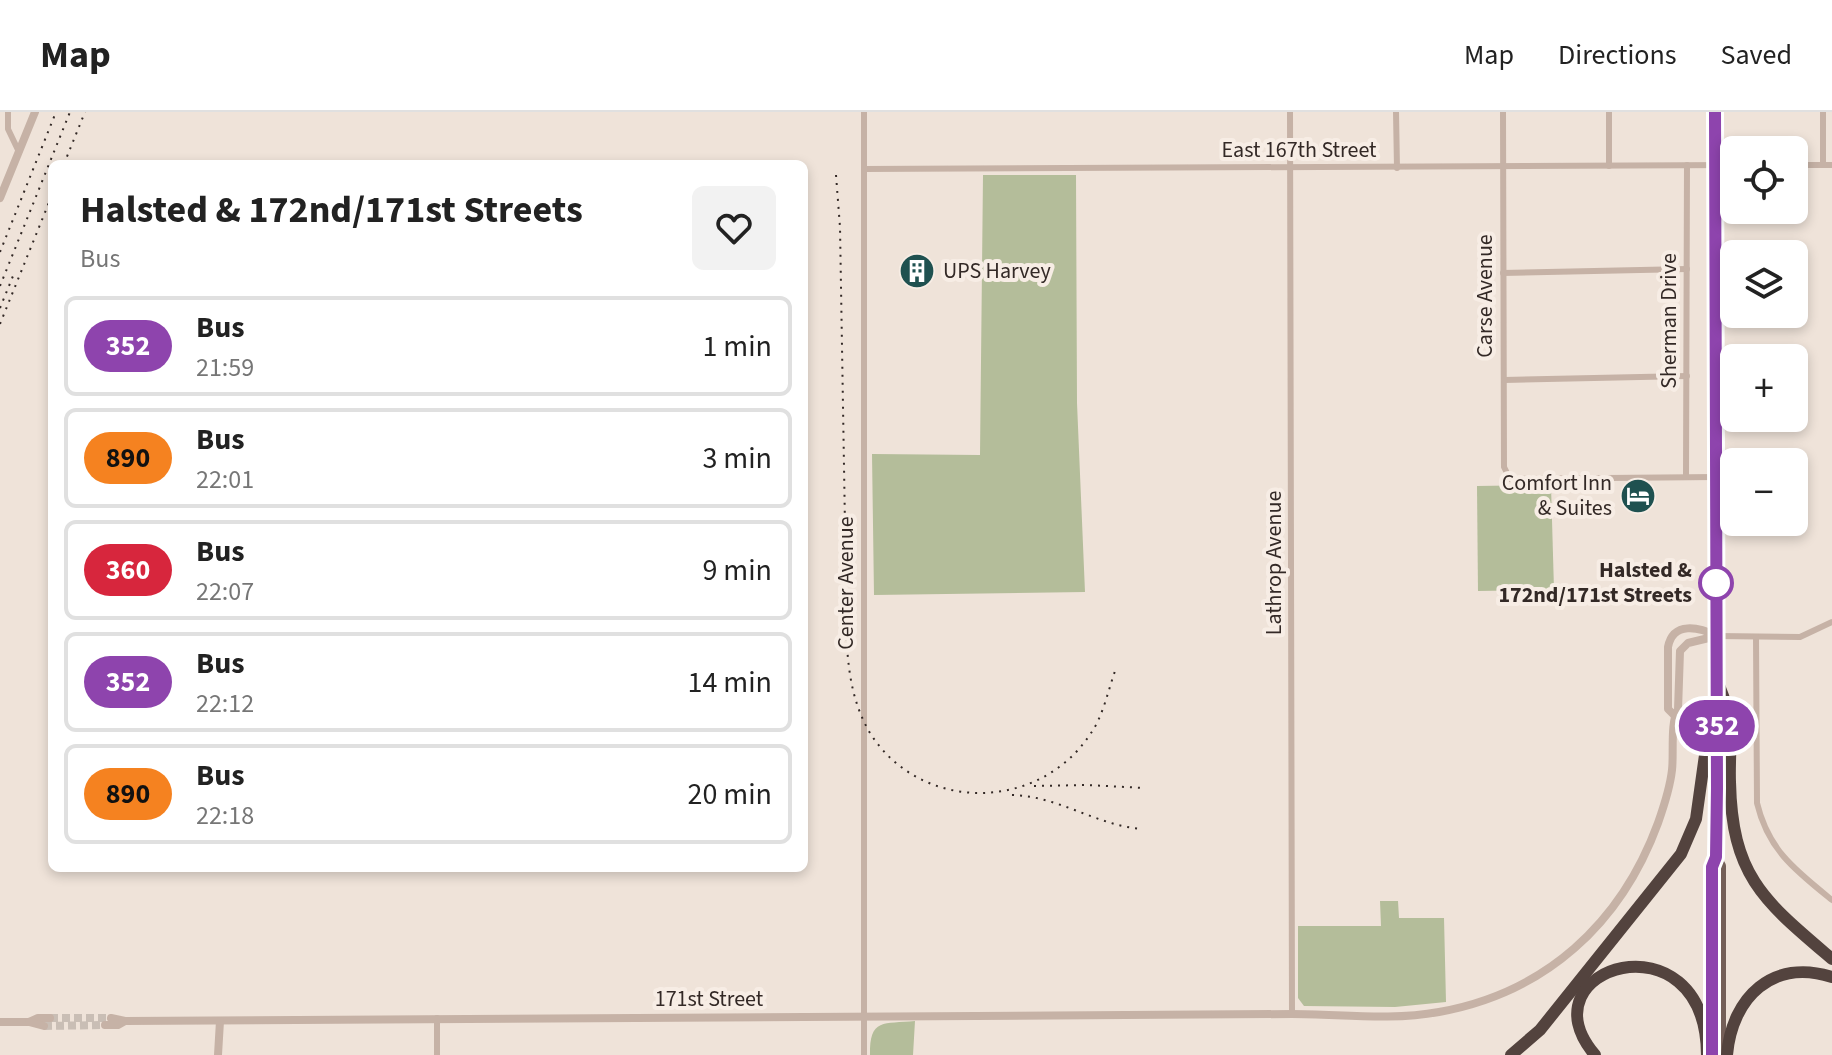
<!DOCTYPE html>
<meta charset="utf-8">
<style>
body{margin:0;font-family:"Source Sans 3",sans-serif;background:#f2f2f2;color:#222;height:100vh;display:flex;flex-direction:column;font-size:30px;white-space:nowrap}
*{box-sizing:border-box;margin:0}
p{font-size:26px;color:#767676}
.icon{flex:none;width:44px;height:44px;fill:none;stroke:currentColor;stroke-width:2;stroke-linecap:round;stroke-linejoin:round}
.map{position:relative;flex:1;overflow:hidden}
.details{position:absolute;left:48px;top:48px;width:760px;height:712px;display:flex;flex-direction:column;background:#fff;border-radius:12px;box-shadow:0 4px 12px #0003}
.details>*{flex:none}
.badge{padding:0 16px;border-radius:26px;font-size:28px;line-height:52px}
.tools{position:absolute;left:1720px;top:24px;display:grid;gap:16px}
.tools a{display:grid;place-items:center;width:88px;height:88px;border-radius:12px;background:#fff;box-shadow:0 4px 12px #0003;font-size:40px}
.map>.badge{position:absolute;translate:-50% -50%;box-shadow:0 0 0 4px #fff}
.round{display:grid;place-items:center;flex:none;width:84px;height:84px;border-radius:12px;background:#f2f2f2}
.overview{display:flex;align-items:center;justify-content:space-between;height:136px;padding:0 32px}
h1{font-size:38px;font-weight:700;line-height:60px}
ul{padding:0;list-style:none}
li{display:flex;align-items:center;gap:24px;height:100px;margin:0 16px 12px;padding:0 16px;border:4px solid #e0e0e0;border-radius:12px}
li div{flex:1}
li b{display:block;font-size:30px}
li em{font-style:normal}
li .badge{min-width:88px;font-weight:700;text-align:center}
header{display:flex;align-items:center;gap:48px;box-sizing:border-box;height:112px;padding:0 40px;background:#fff;border-bottom:2px solid #e0e0e0}
header strong{font-size:38px}
nav{display:flex;gap:44px;margin-inline-start:auto;font-size:28px}
.map>svg:first-child{display:block}
.green{fill:#b4bd9a}
.lines{fill:none;stroke-linecap:round;stroke-linejoin:round}
.tertiary-tunnel{stroke:#c9beb5;stroke-width:8;stroke-dasharray:8 4;stroke-linecap:butt}
.minor{stroke:#c6b2a6;stroke-width:6}
.tertiary{stroke:#c6b2a6;stroke-width:8}
.primary{stroke:#745f58;stroke-width:10}
.motorway{stroke:#53433e;stroke-width:12}
.rail{stroke:#332926;stroke-width:2;stroke-dasharray:2 6;stroke-linecap:butt}
.line-casing{stroke:#fff;stroke-width:18}
.line{stroke:#8e44ad;stroke-width:12}
.stop-dot{fill:#fff;stroke:#8e44ad;stroke-width:4}
.labels{text-anchor:middle;dominant-baseline:central;stroke-width:8;stroke-linejoin:round;paint-order:stroke}
.street-label{font-size:22px;fill:#332926;stroke:#f7ede5}
.poi-label{font-size:22px;fill:#332926;stroke:#f7ede5;text-anchor:start}
.stop-label{font-size:22px;font-weight:bold;fill:#332926;stroke:#f7ede5;text-anchor:end}
</style>
<header>
<strong>Map</strong>
<nav><a>Map</a><a>Directions</a><a>Saved</a></nav>
</header>
<div class="map">
<svg width="1832" height="943" viewBox="0 0 1832 943">
<rect width="100%" height="100%" fill="#efe3d9"/>
<g class="green">
<path d="M983 63H1076L1077 291 1085 480 874 483 872 342 980 343Z"/>
<path d="M1551 373 1554 478 1478 479 1477 374Z"/>
<path d="M1380 789H1398L1399 806H1444L1446 890 1395 895 1304 894 1298 886V814H1381Z"/>
<path d="M915 909 913 943H870C869 906 884 912 915 909Z"/>
</g>
<g class="lines">
<g class="tertiary-tunnel">
<path d="M50 906H111"/>
<path d="M44 914 105 913"/>
</g>
<g class="minor">
<path d="M8 0V17L19 40"/>
<path d="M864 0V943"/>
<path d="M1290 0 1292 902"/>
<path d="M1396 0 1397 56"/>
<path d="M1503 0 1504 355 1510 367 1716 365"/>
<path d="M1609 0V54"/>
<path d="M1823 0V53"/>
<path d="M1794 53H1832"/>
<path d="M864 57 1734 53"/>
<path d="M1503 161 1687 157"/>
<path d="M1504 268 1687 264"/>
<path d="M1686 365 1687 53"/>
<path d="M1717 524 1800 525 1832 510"/>
<path d="M1756 525 1757 691C1768 738 1796 759 1832 788"/>
<path d="M437 906V943"/>
</g>
<g class="tertiary">
<path d="M0 86 35 0"/>
<path d="M1675 604 1668 597V535C1673 509 1699 515 1717 524"/>
<path d="M111 906 125 909"/>
<path d="M0 910H29L38 906H50"/>
<path d="M29 910 44 914"/>
<path d="M105 913H118L125 909 1292 902C1340 902 1391 909 1439 900 1545 881 1621 812 1658 711 1664 694 1670 676 1672 658 1674 642 1670 610 1678 598L1680 539 1688 531 1717 524"/>
<path d="M218 943 220 909"/>
</g>
<g class="primary">
<path d="M1716 745 1721 754V943"/>
<path d="M1712 943V755L1716 745V706L1715 0"/>
</g>
<g class="motorway">
<path d="M1717 568C1720 577 1725 587 1727 597 1733 619 1729 647 1730 670 1732 765 1764 789 1832 847"/>
<path d="M1511 943 1540 918 1681 742 1696 707 1705 643 1717 600"/>
<path d="M1595 943C1520 855 1706 799 1707 943"/>
<path d="M1727 943C1732 885 1773 846 1832 865"/>
</g>
<g class="rail">
<path d="M64 52 85 0"/>
<path d="M836 63 840 115 847 534C849 565 854 594 870 621 921 702 1040 700 1091 621 1103 604 1108 579 1115 559"/>
<path d="M0 140 56 0"/>
<path d="M0 174 70 0"/>
<path d="M0 196 13 164"/>
<path d="M0 212 52 83"/>
<path d="M1034 674 1087 673 1145 676"/>
<path d="M1012 683C1059 684 1097 714 1143 717"/>
</g>
</g>
<g class="lines">
<defs>
<path id="line" d="M1712 943V755L1716 745 1717 676 1715 0"/>
</defs>
<use href="#line" class="line-casing"/>
<use href="#line" class="line"/>
</g>
<defs>
<symbol id="building-disc" viewBox="-11 -11 22 22"><circle r="9.5" fill="#1f5150" stroke="#f7ede5"/><path d="M-4-6H4V6H1V3H-1V6H-4ZM-2.5-4.3h1.7v1.8h-1.7ZM.8-4.3h1.7v1.8H.8ZM-2.5-1h1.7V.8h-1.7ZM.8-1h1.7V.8H.8Z" fill="#fff"/></symbol>
<symbol id="hotel-disc" viewBox="-11 -11 22 22"><circle r="9.5" fill="#1f5150" stroke="#f7ede5"/><path d="M-6-4.5h1.5V1H6V5H4.5V3h-9V5H-6ZM-4 0a1.8 1.8 0 1 1 3.6 0ZM.5 0V-2.5h3Q6-2.5 6 0Z" fill="#fff"/></symbol>
</defs>
<g fill-rule="evenodd">
<use href="#building-disc" x="897" y="139" width="40" height="40"/>
<use href="#hotel-disc" x="1618" y="364" width="40" height="40"/>
</g>
<circle class="stop-dot" cx="1716" cy="471" r="16"/>
<g class="labels">
<g class="street-label">
<text x="1299" y="38">East 167th Street</text>
<text transform="translate(1485 184) rotate(-90)">Carse Avenue</text>
<text transform="translate(1669 209) rotate(-90)">Sherman Drive</text>
<text transform="translate(1274 451) rotate(-90)">Lathrop Avenue</text>
<text transform="translate(846 471) rotate(-90)">Center Avenue</text>
<text x="709" y="887">171st Street</text>
</g>
<g class="poi-label">
<text x="943" y="159">UPS Harvey</text>
<text x="1612" y="371" text-anchor="end">Comfort Inn<tspan x="1612" dy="25">&amp; Suites</tspan></text>
</g>
<g class="stop-label">
<text x="1692" y="458">Halsted &amp;<tspan x="1692" dy="25">172nd/171st Streets</tspan></text>
</g>
</g>
</svg>
<div class="tools">
<a><svg class="icon" aria-label="locate" viewBox="0 0 24 24"><circle cx="12" cy="12" r="6"/><path d="M12 2v4M12 18v4M2 12h4M18 12h4"/></svg></a>
<a><svg class="icon" aria-label="layers" viewBox="0 0 24 24"><path d="M12 4l9 5-9 5-9-5zM3 14l9 5 9-5"/></svg></a>
<a>+</a>
<a>−</a>
</div>
<b class="badge" style="left:1717px;top:614px;background:#8e44ad;color:#fff">352</b>
<section class="details">
<div class="overview"><div><h1>Halsted &amp; 172nd/171st Streets</h1><p>Bus</p></div><a class="round"><svg class="icon" aria-label="heart" viewBox="0 0 24 24"><path d="M12 20l-8-8c-3-5 5-10 8-4 3-6 11-1 8 4z"/></svg></a></div>
<ul>
<li><span class="badge" style="background:#8e44ad;color:#fff">352</span><div><b>Bus</b><p>21:59</p></div><em>1 min</em></li>
<li><span class="badge" style="background:#f58220;color:#111">890</span><div><b>Bus</b><p>22:01</p></div><em>3 min</em></li>
<li><span class="badge" style="background:#d7263d;color:#fff">360</span><div><b>Bus</b><p>22:07</p></div><em>9 min</em></li>
<li><span class="badge" style="background:#8e44ad;color:#fff">352</span><div><b>Bus</b><p>22:12</p></div><em>14 min</em></li>
<li><span class="badge" style="background:#f58220;color:#111">890</span><div><b>Bus</b><p>22:18</p></div><em>20 min</em></li>
</ul>
</section>
</div>
